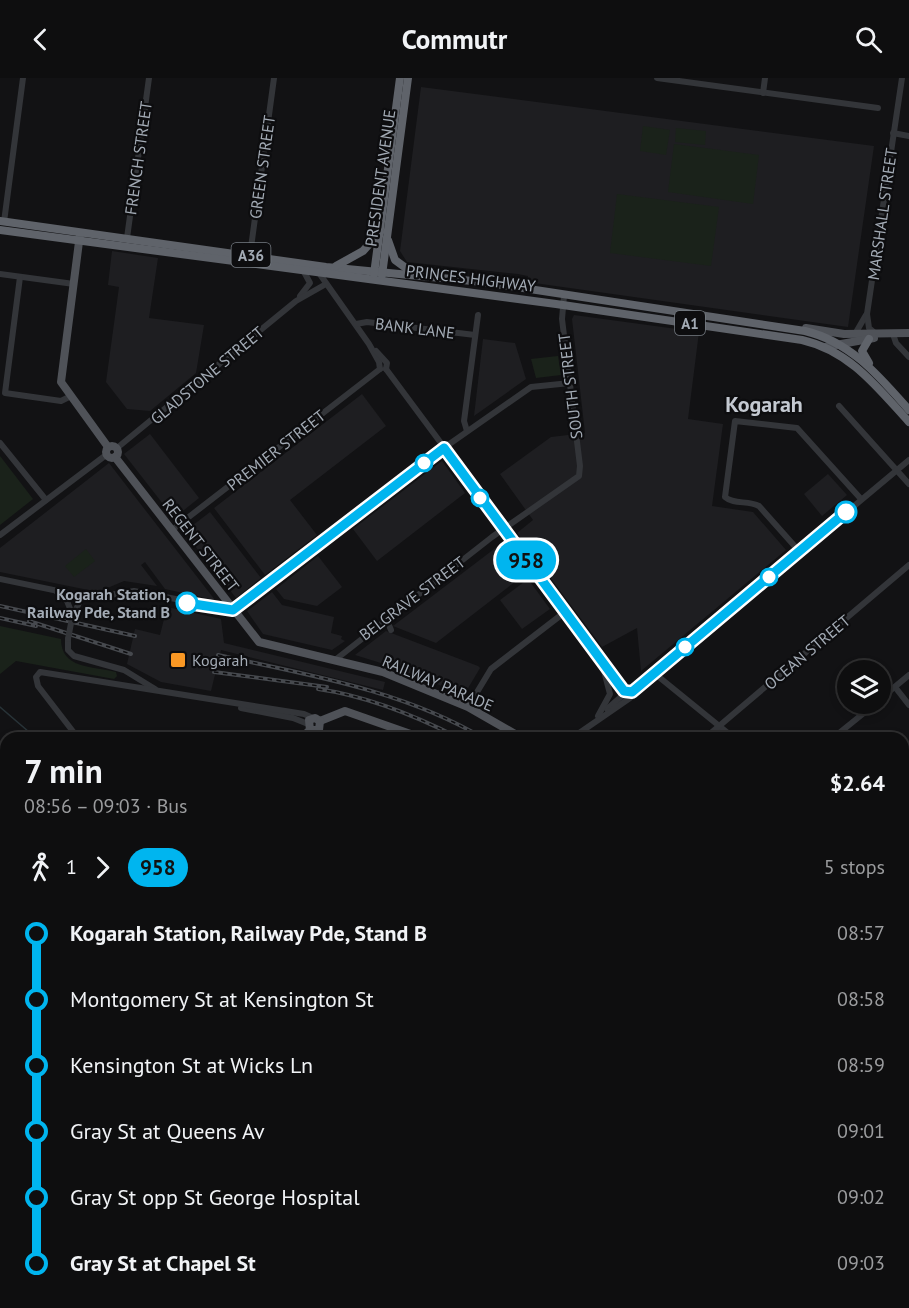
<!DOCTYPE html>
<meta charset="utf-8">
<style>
body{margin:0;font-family:"PT Sans",sans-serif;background:#1c1c1d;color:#f1f3f6;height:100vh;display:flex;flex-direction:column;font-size:22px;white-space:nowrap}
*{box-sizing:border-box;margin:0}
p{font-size:20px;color:#9b9c9e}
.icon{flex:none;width:33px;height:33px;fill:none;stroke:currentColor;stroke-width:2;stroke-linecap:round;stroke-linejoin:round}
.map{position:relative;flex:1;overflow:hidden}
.side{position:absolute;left:0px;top:654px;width:909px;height:576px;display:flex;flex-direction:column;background:#0e0e0f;border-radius:18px 18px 0 0;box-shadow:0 3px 9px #0003,0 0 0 2px #2e2e2f}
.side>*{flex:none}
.badge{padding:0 12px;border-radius:20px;font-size:21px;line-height:39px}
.fabs{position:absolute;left:837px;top:582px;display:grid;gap:12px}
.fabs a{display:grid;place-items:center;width:54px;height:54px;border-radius:50%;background:#0e0e0f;box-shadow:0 3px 9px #0003,0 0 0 2px #2e2e2f;font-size:30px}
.map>.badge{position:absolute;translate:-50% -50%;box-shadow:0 0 0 3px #fff}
.legs{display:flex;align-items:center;gap:9px;height:66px;padding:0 24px;font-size:20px}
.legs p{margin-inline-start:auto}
.head{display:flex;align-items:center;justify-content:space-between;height:102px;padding:0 24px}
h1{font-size:33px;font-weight:600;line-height:45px}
ul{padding:0 24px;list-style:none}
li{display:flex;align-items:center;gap:21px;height:66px;font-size:22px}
li i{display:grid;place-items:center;width:9px;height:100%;margin:0 8px;background:currentColor}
li i::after{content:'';width:15px;height:15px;margin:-8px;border:4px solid;border-radius:50%;background:#0e0e0f}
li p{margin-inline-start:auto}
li:first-child i{background:linear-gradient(#0000 50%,currentColor 0)}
li:last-child i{background:linear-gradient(currentColor 50%,#0000 0)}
header{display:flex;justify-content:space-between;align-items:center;height:78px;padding:0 24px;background:#0e0e0f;font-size:27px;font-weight:600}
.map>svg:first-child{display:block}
.built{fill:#1e1e21}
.green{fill:#1a221a}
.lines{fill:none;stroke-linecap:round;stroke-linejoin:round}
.stream{stroke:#283338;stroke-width:1.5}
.minor{stroke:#333539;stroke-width:6}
.major{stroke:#4f5258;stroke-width:8}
.highway{stroke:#5f636a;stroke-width:8}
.rail-casing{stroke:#46494e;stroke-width:4}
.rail{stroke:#0d0d0f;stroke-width:1.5;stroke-dasharray:4.5;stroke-linecap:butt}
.minor-bridge{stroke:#333539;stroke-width:6}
.line-1-casing{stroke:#fff;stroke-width:14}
.line-1{stroke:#00b5ef;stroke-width:9}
.stop-1-dot{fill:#fff;stroke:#00b5ef;stroke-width:3}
.poi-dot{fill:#fa9824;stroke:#0d0d0f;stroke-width:2}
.labels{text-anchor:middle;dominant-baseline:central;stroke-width:4.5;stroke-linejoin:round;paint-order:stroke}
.shield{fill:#0d0d0f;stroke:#767c83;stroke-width:1.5}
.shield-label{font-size:15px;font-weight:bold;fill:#a3abb5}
.street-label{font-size:16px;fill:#a3abb5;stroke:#0d0d0f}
.stop-label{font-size:16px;font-weight:bold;fill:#a3abb5;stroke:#0d0d0f;text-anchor:end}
.poi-label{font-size:16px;fill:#a3abb5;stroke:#0d0d0f;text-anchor:start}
.district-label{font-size:22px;font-weight:bold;fill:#c4c9d1;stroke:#0d0d0f}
</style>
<header><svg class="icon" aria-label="back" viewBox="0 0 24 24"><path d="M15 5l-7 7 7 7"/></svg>Commutr<svg class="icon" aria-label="search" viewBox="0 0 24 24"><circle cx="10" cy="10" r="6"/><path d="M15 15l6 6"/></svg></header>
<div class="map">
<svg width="909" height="1230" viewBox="0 0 909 1230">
<rect width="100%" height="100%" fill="#121214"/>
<g class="built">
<path d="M421 9 874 68 848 249 527 204 528 198 518 196 407 184 400 173Z"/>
<path d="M112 173 158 180 149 240 204 247 196 295 150 333 127 331 106 304 119 209 108 207Z"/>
<path d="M574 237 699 254 688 341 723 346 712 428 753 434 786 472 641 593 637 550 602 569 517 455 533 442 500 396 551 359 585 355 572 241Z"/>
<path d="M483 261 515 265 526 301 474 338Z"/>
<path d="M362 316 386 348 290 422 317 457 265 497 214 430Z"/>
<path d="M150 356 199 420 174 440 124 376Z"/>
<path d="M442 383 465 415 377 483 353 451Z"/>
<path d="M109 385 139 424 215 522 165 511 145 484 141 487 157 508 124 503 98 514 0 494V470Z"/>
<path d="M828 396 847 417 822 438 804 416Z"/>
<path d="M210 434 261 500 236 520 184 454Z"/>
<path d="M502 465 525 496 436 565 393 548Z"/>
<path d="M318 478 342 509 317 528 284 521 276 511Z"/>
<path d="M528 501 550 531 522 551 500 522Z"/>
<path d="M272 514 282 527 334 539 331 555 342 558 341 561 345 563 332 572 263 556 247 533Z"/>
<path d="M167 529 221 541 224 565 385 604 383 612 221 572 211 613 161 604 127 586 135 551 160 557Z"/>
<path d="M386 553 478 588 480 590 464 617 397 590 355 577Z"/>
</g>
<g class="green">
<path d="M643 48 670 52 666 77 640 73Z"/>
<path d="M676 50 706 53 705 67 675 64Z"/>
<path d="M674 66 759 77 753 126 668 114Z"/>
<path d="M617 116 719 129 711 188 610 175Z"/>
<path d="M558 278 561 297 536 300 531 281Z"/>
<path d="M0 378 33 421 0 447Z"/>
<path d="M86 471 95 483 74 499 65 488Z"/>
<path d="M0 548 61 561C61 591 92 588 116 594L117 598 114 601 16 583 0 596Z"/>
</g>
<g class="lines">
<path class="stream" d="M0 629 36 660"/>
<g class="minor">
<path d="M657 0 878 30"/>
<path d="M763 15 765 0"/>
<path d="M893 55 909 58"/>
<path d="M4 144 23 0"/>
<path d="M127 160 149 0"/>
<path d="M250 177 274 0"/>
<path d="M319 195 369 266 379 284 380 291"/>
<path d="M0 196 74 206"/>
<path d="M20 199 5 315 61 323 69 319"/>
<path d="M300 218 310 205 303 192"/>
<path d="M356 246 367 244 475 257"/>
<path d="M855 256 866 237"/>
<path d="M876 256 869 250 867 236 902 0"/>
<path d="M893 256 896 265 909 279"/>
<path d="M376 273 387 285 386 291"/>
<path d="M386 291 625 613"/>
<path d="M839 328 909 406"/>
<path d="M467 353 464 343 478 237"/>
<path d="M0 365 46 422"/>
<path d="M117 370 296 223 326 206"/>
<path d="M172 452 380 291"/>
<path d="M0 457 106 377"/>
<path d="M799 473 759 428C748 422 734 427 725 419L735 343 797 350 861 421"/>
<path d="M0 501 92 520 134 513 233 532 438 374 531 309 570 305"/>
<path d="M57 514 67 523 71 533"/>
<path d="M390 537 388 545 391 552"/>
<path d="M72 540 79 525 78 518"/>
<path d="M68 561V572L74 578 124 592 155 611"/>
<path d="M335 582 492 459 579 398 580 388 562 241 564 218"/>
<path d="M654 595 734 660"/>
<path d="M895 609 909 627"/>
<path d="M632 614 909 382"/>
<path d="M880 621 909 597"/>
<path d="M468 629 491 591 565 534"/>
<path d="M241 630 293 640 308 646"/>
<path d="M607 631 623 617"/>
<path d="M598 638 610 616 603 589"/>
<path d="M78 660 38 608 36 599 40 594 304 636 313 640"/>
<path d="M572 660 630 620"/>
<path d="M705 660 909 487"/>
<path d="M833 660 875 626"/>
<path d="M0 696 6 704"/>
<path d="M903 757 909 765"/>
<path d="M903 885 909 881"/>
<path d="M0 901 6 909"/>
<path d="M903 904 909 913"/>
<path d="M903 1046 909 1054"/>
<path d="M0 1106 6 1114"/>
<path d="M903 1159 909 1154"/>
<path d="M0 1215 6 1210"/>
<path d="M91 1224 96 1230"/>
<path d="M154 1224 158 1230"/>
<path d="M256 1224 261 1230"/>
<path d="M359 1224 364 1230"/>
<path d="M462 1224 467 1230"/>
<path d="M572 1224 577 1230"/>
<path d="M641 1224 646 1230"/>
<path d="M759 1224 760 1230"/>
<path d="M404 1230 412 1224"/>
</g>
<g class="major">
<path d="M80 156 61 304 108 369"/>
<path d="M806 250 844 256 909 255"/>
<path d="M825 269 874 260"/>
<circle cx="112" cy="374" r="6"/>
<path d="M115 379 259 564 383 594 468 629 522 660"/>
<path d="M320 643 345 633 422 660"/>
<path d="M310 652 309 642 315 640 320 643"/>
<path d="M310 652H319L320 643"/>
<path d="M301 660 310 652"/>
<path d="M0 846 6 842"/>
<path d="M829 1224 830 1230"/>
<path d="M628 1230 632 1224"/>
</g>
<g class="highway">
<path d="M0 143 326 189 483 204 805 253C851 264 879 298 909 332"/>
<path d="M0 152 556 226 802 262C850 273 877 309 909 344"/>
<path d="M388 162 395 182 410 193"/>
<path d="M336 188 363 173 380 154"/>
<path d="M374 196 400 0"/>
<path d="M382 197 408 0"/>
<path d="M869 261 862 273 869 285"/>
</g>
<defs>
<g id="rail">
<path d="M0 528 135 558"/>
<path d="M0 540 36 548"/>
<path d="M29 543 131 576"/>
<path d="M218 577C308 597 402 612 483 660"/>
<path d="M214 594 327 609"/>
<path d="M318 611C367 618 416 638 459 660"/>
<path d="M782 1224 783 1230"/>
<path d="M802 1224 803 1230"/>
<path d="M815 1224 817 1230"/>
</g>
</defs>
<use href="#rail" class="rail-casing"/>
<use href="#rail" class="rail"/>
<path class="minor-bridge" d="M68 561 72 540"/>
</g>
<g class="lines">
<defs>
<path id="line-1" d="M187 525 233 532 444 370 618 605 624 613 632 614 846 434"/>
</defs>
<use href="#line-1" class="line-1-casing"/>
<use href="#line-1" class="line-1"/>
</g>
<g class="stop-1-dot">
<circle cx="424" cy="385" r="8"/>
<circle cx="480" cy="420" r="8"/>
<circle cx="846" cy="434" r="10"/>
<circle cx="769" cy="499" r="8"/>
<circle cx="187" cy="525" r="10"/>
<circle cx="685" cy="569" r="8"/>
</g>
<rect class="poi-dot" x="170" y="574" width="16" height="16" rx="3"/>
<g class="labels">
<g class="shield">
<rect x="231.5" y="165" width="39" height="24" rx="4.5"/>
<rect x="675" y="233" width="30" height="24" rx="4.5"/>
</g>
<g class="shield-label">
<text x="251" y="177">A36</text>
<text x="690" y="245">A1</text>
</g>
<g class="street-label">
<text transform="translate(138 80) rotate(-82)">FRENCH STREET</text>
<text transform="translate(262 89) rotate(-82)">GREEN STREET</text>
<text transform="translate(380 100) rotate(-82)">PRESIDENT AVENUE</text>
<text transform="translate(882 136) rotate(-82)">MARSHALL STREET</text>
<text transform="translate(471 200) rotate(7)">PRINCES HIGHWAY</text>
<text transform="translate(415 250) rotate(7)">BANK LANE</text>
<text transform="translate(207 297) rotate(-40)">GLADSTONE STREET</text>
<text transform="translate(570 308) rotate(-97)">SOUTH STREET</text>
<text transform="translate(276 372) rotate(-38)">PREMIER STREET</text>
<text transform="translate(201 467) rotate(52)">REGENT STREET</text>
<text transform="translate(412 520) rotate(-37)">BELGRAVE STREET</text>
<text transform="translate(807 574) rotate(-40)">OCEAN STREET</text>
<text transform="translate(438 605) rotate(23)">RAILWAY PARADE</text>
</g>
<g class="stop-label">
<text x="170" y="516">Kogarah Station,<tspan x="170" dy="18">Railway Pde, Stand B</tspan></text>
</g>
<g class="poi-label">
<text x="192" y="582">Kogarah</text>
</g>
<g class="district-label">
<text x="764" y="326">Kogarah</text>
</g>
</g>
</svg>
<div class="fabs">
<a><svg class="icon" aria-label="layers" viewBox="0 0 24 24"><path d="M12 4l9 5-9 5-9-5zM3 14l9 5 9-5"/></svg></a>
</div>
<b class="badge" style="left:526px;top:482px;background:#00b5ef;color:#111">958</b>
<section class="side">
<div class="head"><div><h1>7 min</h1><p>08:56 – 09:03 · Bus</p></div><b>$2.64</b></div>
<div class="legs"><svg class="icon" aria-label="walk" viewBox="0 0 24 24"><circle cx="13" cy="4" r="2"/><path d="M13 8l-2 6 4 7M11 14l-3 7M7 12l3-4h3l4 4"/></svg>1<svg class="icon" aria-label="forward" viewBox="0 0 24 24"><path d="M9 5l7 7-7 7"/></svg><b class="badge" style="background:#00b5ef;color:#111">958</b><p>5 stops</p></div>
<ul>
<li><i style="color:#00b5ef"></i><b>Kogarah Station, Railway Pde, Stand B</b><p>08:57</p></li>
<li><i style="color:#00b5ef"></i><span>Montgomery St at Kensington St</span><p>08:58</p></li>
<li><i style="color:#00b5ef"></i><span>Kensington St at Wicks Ln</span><p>08:59</p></li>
<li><i style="color:#00b5ef"></i><span>Gray St at Queens Av</span><p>09:01</p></li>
<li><i style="color:#00b5ef"></i><span>Gray St opp St George Hospital</span><p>09:02</p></li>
<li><i style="color:#00b5ef"></i><b>Gray St at Chapel St</b><p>09:03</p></li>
</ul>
</section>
</div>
